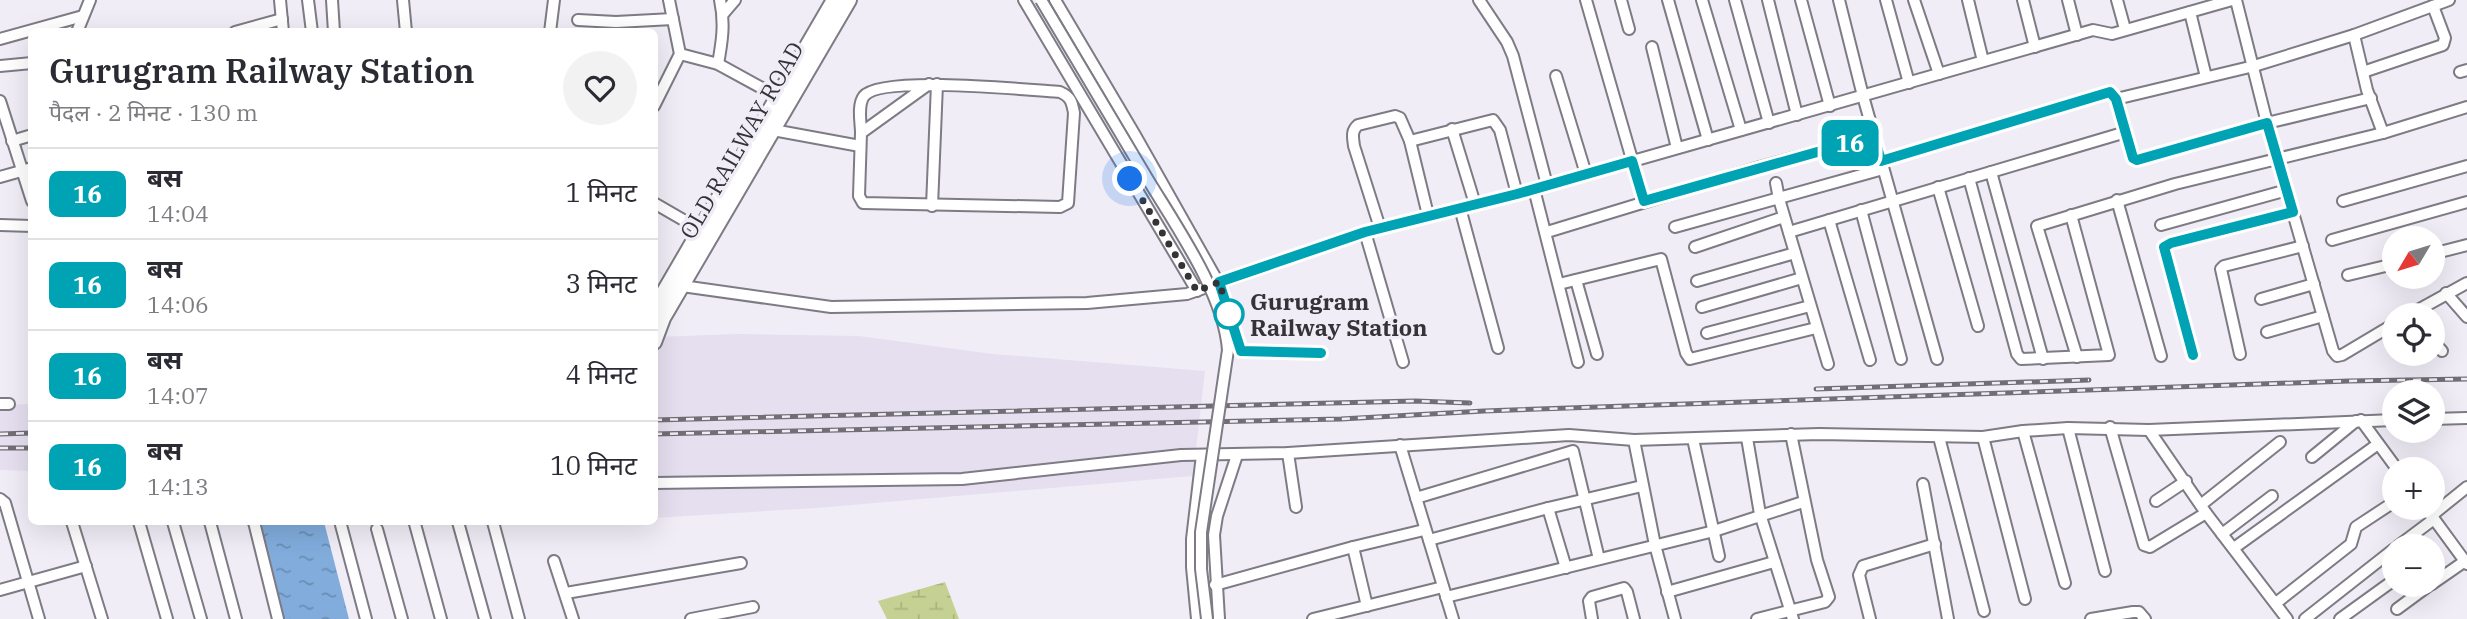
<!DOCTYPE html>
<html lang="hi">
<meta charset="utf-8">
<style>
body{margin:0;font-family:"IBM Plex Serif","Noto Sans Devanagari",serif;background:#f2f2f3;color:#2b2b33;height:100vh;display:flex;flex-direction:column;font-size:26px;white-space:nowrap}
*{box-sizing:border-box;margin:0}
p{font-size:23px;color:#7c7c81}
.icon{flex:none;width:38px;height:38px;fill:none;stroke:currentColor;stroke-width:2;stroke-linecap:round;stroke-linejoin:round}
.map{position:relative;flex:1;overflow:hidden}
.panel{position:absolute;left:28px;top:28px;width:630px;height:497px;display:flex;flex-direction:column;background:#fff;border-radius:10px;box-shadow:0 7px 28px #0002}
.panel>*{flex:none}
.badge{padding:0 14px;border-radius:10px;font-size:24px;line-height:46px}
.needle{width:46px;rotate:232deg}
.controls{position:absolute;left:2382px;top:226px;display:grid;gap:14px}
.controls a{display:grid;place-items:center;width:63px;height:63px;border-radius:50%;background:#fff;box-shadow:0 7px 28px #0002;font-size:35px}
.you{position:absolute;width:35px;height:35px;margin:-18px;border:5px solid #fff;border-radius:50%;background:#1a73e8;box-shadow:0 0 0 10px #1a73e833}
.map>.badge{position:absolute;translate:-50% -50%;box-shadow:0 0 0 4px #fff}
.round{display:grid;place-items:center;flex:none;width:74px;height:74px;border-radius:37px;background:#f2f2f3}
.headline{display:flex;align-items:center;justify-content:space-between;height:119px;padding:0 21px}
h1{font-size:33px;font-weight:600;line-height:52px}
ul{padding:0;list-style:none}
li{display:flex;align-items:center;gap:21px;height:91px;padding:0 21px;border-top:2px solid #e1e1e2}
li div{flex:1}
li b{display:block;font-size:26px}
li em{font-style:normal}
li .badge{min-width:77px;font-weight:700;text-align:center}
.map>svg:first-child{display:block}
.built{fill:#e5dff0}
.wetland{fill:url(#wetland-marsh)}
.water{fill:url(#water-ripples)}
.lines{fill:none;stroke-linecap:round;stroke-linejoin:round}
.minor-casing{stroke:#7e7b84;stroke-width:14}
.major-casing{stroke:#7e7b84;stroke-width:18}
.minor{stroke:#fff;stroke-width:10}
.major{stroke:#fff;stroke-width:14}
.rail-casing{stroke:#716f75;stroke-width:5}
.rail{stroke:#f0edf7;stroke-width:2.5;stroke-dasharray:8;stroke-linecap:butt}
.minor-bridge-casing{stroke:#7e7b84;stroke-width:14;stroke-linecap:butt}
.minor-bridge{stroke:#fff;stroke-width:10}
.line-casing{stroke:#fff;stroke-width:16}
.line{stroke:#00a3b4;stroke-width:10}
.walk{stroke:#343337;stroke-width:7;stroke-dasharray:0 12.6}
.stop-dot{fill:#fff;stroke:#00a3b4;stroke-width:3.5}
.labels{text-anchor:middle;dominant-baseline:central;stroke-width:7;stroke-linejoin:round;paint-order:stroke}
.street-label{font-size:23px;fill:#343337;stroke:#f0edf7}
.stop-label{font-size:23px;font-weight:bold;fill:#343337;stroke:#f0edf7;text-anchor:start}
</style>
<div class="map">
<svg width="2467" height="619" viewBox="0 0 2467 619">
<defs>
<pattern id="wetland-marsh" width="20" height="14" patternUnits="userSpaceOnUse" patternTransform="scale(1.75)"><rect width="20" height="14" fill="#c5d192"/><path d="M1 5h8M5 5V1M11 12h8M15 12V8" fill="none" stroke="#aab47e"/></pattern>
<pattern id="water-ripples" width="26" height="14" patternUnits="userSpaceOnUse" patternTransform="scale(1.75)"><rect width="26" height="14" fill="#81acdc"/><path d="M2 4q2-2 4 0t4 0M15 11q2-2 4 0t4 0" fill="none" stroke="#6a8db3"/></pattern>
</defs>
<rect width="100%" height="100%" fill="#f0edf7"/>
<g class="built">
<path d="M739 334 859 336 993 354 1205 371 1193 476 816 508 655 518 654 337Z"/>
<path d="M31 404V471L0 470V405Z"/>
</g>
<path class="wetland" d="M945 582 959 619H887L878 601Z"/>
<path class="water" d="M243 522H324L349 619H276L252 529Z"/>
<g class="lines">
<defs>
<g id="minor">
<path d="M280 0 283 32"/>
<path d="M308 0 312 32"/>
<path d="M332 0 334 32"/>
<path d="M403 0 406 32"/>
<path d="M1024 0 1197 291"/>
<path d="M1055 0 1135 135 1218 282 1241 351 1321 353"/>
<path d="M1479 0 1507 42 1513 56 1547 185"/>
<path d="M1586 0 1644 201"/>
<path d="M1621 0 1629 29"/>
<path d="M1668 0 1708 140"/>
<path d="M1702 0 1741 130"/>
<path d="M1735 0 1769 123"/>
<path d="M1768 0 1797 115"/>
<path d="M1801 0 1830 106"/>
<path d="M1839 0 1863 96 1937 359"/>
<path d="M1886 0 1909 83"/>
<path d="M1914 0 1939 74"/>
<path d="M1968 0 1983 61"/>
<path d="M2023 0 2035 47"/>
<path d="M2068 0 2077 35"/>
<path d="M2117 0 2125 29"/>
<path d="M2236 0 2267 123 2333 351 2337 356 2342 355 2394 324"/>
<path d="M2190 12 2206 77"/>
<path d="M723 14 735 0"/>
<path d="M578 20 616 22 673 19"/>
<path d="M77 32 90 0"/>
<path d="M235 32 282 19"/>
<path d="M550 32 554 0"/>
<path d="M2354 35 2367 90 2383 133"/>
<path d="M0 39 83 16"/>
<path d="M1652 47 1677 148"/>
<path d="M680 54 718 64 782 99"/>
<path d="M718 64C722 42 725 23 720 0"/>
<path d="M0 66 32 63"/>
<path d="M2363 72 2443 45 2445 38 2433 6"/>
<path d="M2460 72 2467 70"/>
<path d="M1556 76 1586 174"/>
<path d="M2116 99 2254 66 2354 35 2449 0"/>
<path d="M0 101 32 201"/>
<path d="M654 106 680 54 669 0"/>
<path d="M1452 129 1475 204"/>
<path d="M773 130 860 146"/>
<path d="M861 133C861 123 857 105 864 96 881 75 1030 90 1060 92 1071 97 1072 102 1074 113L1068 203 1060 207 863 203 859 196 861 133 929 84"/>
<path d="M12 141 32 135"/>
<path d="M1410 141 1493 120 1500 130 1517 194"/>
<path d="M1881 161 2110 92 2116 99 2133 157 2137 160 2267 123 2371 98"/>
<path d="M1991 172 2043 359"/>
<path d="M0 177 32 168"/>
<path d="M1969 178 2017 354 2021 359 2109 355 2071 215"/>
<path d="M1776 183 1779 199 1828 364"/>
<path d="M1938 187 1978 326"/>
<path d="M1534 189 1578 362"/>
<path d="M2117 200 2161 356"/>
<path d="M2343 201 2467 166"/>
<path d="M654 203 699 229"/>
<path d="M932 206 937 84"/>
<path d="M1460 208 1498 348"/>
<path d="M1861 210 1901 359"/>
<path d="M1829 220 1870 360"/>
<path d="M0 225 32 226"/>
<path d="M2161 225 2287 190"/>
<path d="M1675 227 1883 169"/>
<path d="M1380 228 1354 146C1353 137 1351 131 1358 125L1395 116 1400 118 1410 141 1428 215"/>
<path d="M1365 232 1403 362"/>
<path d="M1547 232 1760 167 1874 136"/>
<path d="M1789 232 2126 132"/>
<path d="M2332 240 2467 202"/>
<path d="M1695 247 1784 217"/>
<path d="M2432 254 2467 245"/>
<path d="M2348 275 2394 264"/>
<path d="M1576 280 1597 354"/>
<path d="M1697 281 1795 253"/>
<path d="M1559 284 1661 259 1686 353 1690 359 1816 328"/>
<path d="M682 286 831 307 1087 303 1187 294 1365 232 1517 194 2093 30 2112 34 2232 0"/>
<path d="M2446 293 2467 317"/>
<path d="M2261 299 2314 284"/>
<path d="M1702 307 1802 278"/>
<path d="M2409 315 2467 283"/>
<path d="M2267 332 2323 316"/>
<path d="M1707 333 1810 306"/>
<path d="M2432 340 2442 351"/>
<path d="M2240 354 2221 269 2224 266 2303 246"/>
<path d="M2193 355 2164 247 2171 243 2293 212"/>
<path d="M2077 357 2037 226 2175 184 2383 133 2467 107"/>
<path d="M0 404H9"/>
<path d="M2432 419 2467 418"/>
<path d="M2361 420 2397 469"/>
<path d="M2110 427 2144 545 2150 547 2206 513"/>
<path d="M2068 428 2105 571"/>
<path d="M2149 430 2206 513 2287 619"/>
<path d="M2023 431 2065 583"/>
<path d="M1939 437 1984 611"/>
<path d="M1983 437 2025 599"/>
<path d="M1747 438 1760 514 1793 619"/>
<path d="M1693 439 1719 556"/>
<path d="M1634 440 1655 545 1675 619"/>
<path d="M1400 445 1453 619"/>
<path d="M1288 453 1296 507"/>
<path d="M2312 457 2356 421"/>
<path d="M654 483 962 479 1181 455 1288 453 1569 435 1634 440 1819 434 1983 437 2023 431 2068 428 2149 430 2394 420"/>
<path d="M1923 484 1948 619"/>
<path d="M1416 498 1573 451 1599 559"/>
<path d="M0 499 5 503 39 619"/>
<path d="M2156 501 2186 481"/>
<path d="M2202 504 2280 442"/>
<path d="M1548 508 1566 568"/>
<path d="M2426 508 2467 564"/>
<path d="M2431 516 2467 487"/>
<path d="M72 522 102 619"/>
<path d="M139 522 167 619"/>
<path d="M173 522 201 619"/>
<path d="M210 522 236 619"/>
<path d="M254 522 278 619"/>
<path d="M458 522 485 619"/>
<path d="M493 522 519 619"/>
<path d="M415 524 441 619"/>
<path d="M341 525 366 619"/>
<path d="M377 529 402 619"/>
<path d="M2222 534 2272 496"/>
<path d="M1429 540 1548 508 1642 486"/>
<path d="M2398 546 2434 519"/>
<path d="M1353 547 1367 606"/>
<path d="M2234 548 2378 444"/>
<path d="M554 561 573 619"/>
<path d="M2432 584 2465 561"/>
<path d="M1215 585 1353 547 1424 530"/>
<path d="M0 590 86 566"/>
<path d="M1667 592 1774 562"/>
<path d="M566 593 741 563"/>
<path d="M1446 597 1714 531 1803 502"/>
<path d="M2276 603 2351 544 2356 527 2394 502"/>
<path d="M2397 609 2431 584"/>
<path d="M691 619 753 607"/>
<path d="M1197 619 1192 567V539L1202 455"/>
<path d="M1219 619 1214 535 1217 516 1237 455"/>
<path d="M1313 619 1443 587"/>
<path d="M1592 619 1589 601 1592 597 1624 588 1627 592 1634 619"/>
<path d="M1757 619 1825 602 1829 597 1817 560 1791 434"/>
<path d="M1870 619 1859 575 1863 566 1935 544"/>
<path d="M2091 619 2133 612H2139L2145 619"/>
<path d="M2305 619 2394 549"/>
<path d="M2340 619 2394 580"/>
</g>
<g id="major">
<path d="M654 309 834 0"/>
<path d="M654 342 663 318 849 0"/>
</g>
</defs>
<use href="#minor" class="minor-casing"/>
<use href="#major" class="major-casing"/>
<use href="#minor" class="minor"/>
<use href="#major" class="major"/>
<defs>
<g id="rail">
<path d="M1816 389 2089 380"/>
<path d="M654 420 1415 401 1470 403"/>
<path d="M0 434 32 433"/>
<path d="M654 434 1341 419 1484 411 2349 381 2467 379"/>
<path d="M0 448H32"/>
</g>
</defs>
<use href="#rail" class="rail-casing"/>
<use href="#rail" class="rail"/>
<defs>
<path id="minor-bridge" d="M1041 0C1076 59 1112 119 1147 178 1176 226 1224 294 1228 350L1201 532V569L1207 619"/>
</defs>
<use href="#minor-bridge" class="minor-bridge-casing"/>
<use href="#minor-bridge" class="minor-bridge"/>
</g>
<g class="lines">
<defs>
<path id="line" d="M1321 353 1241 351 1219 282 1365 232 1517 194 1632 161 1644 201 1874 136 1881 161 2110 92 2116 99 2133 158 2137 160 2267 123 2293 212 2171 243 2164 247 2193 355"/>
</defs>
<use href="#line" class="line-casing"/>
<use href="#line" class="line"/>
<path class="walk" d="M1130 179 1197 291 1219 282 1229 314"/>
</g>
<circle class="stop-dot" cx="1229" cy="314" r="14"/>
<g class="labels">
<g class="street-label">
<text transform="translate(741 140) rotate(-60)">OLD RAILWAY ROAD</text>
</g>
<g class="stop-label">
<text x="1250" y="301">Gurugram<tspan x="1250" dy="26">Railway Station</tspan></text>
</g>
</g>
</svg>
<div class="controls">
<a><svg class="needle" viewBox="-14 -14 28 28"><path d="M0-13l5 13h-10z" fill="#e53935"/><path d="M0 13l5-13h-10z" fill="#7c7c81"/></svg></a>
<a><svg class="icon" aria-label="locate" viewBox="0 0 24 24"><circle cx="12" cy="12" r="6"/><path d="M12 2v4M12 18v4M2 12h4M18 12h4"/></svg></a>
<a><svg class="icon" aria-label="layers" viewBox="0 0 24 24"><path d="M12 4l9 5-9 5-9-5zM3 14l9 5 9-5"/></svg></a>
<a>+</a>
<a>−</a>
</div>
<div class="you" style="left:1130px;top:179px"></div>
<b class="badge" style="left:1850px;top:143px;background:#00a3b4;color:#fff">16</b>
<section class="panel">
<div class="headline"><div><h1>Gurugram Railway Station</h1><p>पैदल · 2 मिनट · 130 m</p></div><a class="round"><svg class="icon" aria-label="heart" viewBox="0 0 24 24"><path d="M12 20l-8-8c-3-5 5-10 8-4 3-6 11-1 8 4z"/></svg></a></div>
<ul>
<li><span class="badge" style="background:#00a3b4;color:#fff">16</span><div><b>बस</b><p>14:04</p></div><em>1 मिनट</em></li>
<li><span class="badge" style="background:#00a3b4;color:#fff">16</span><div><b>बस</b><p>14:06</p></div><em>3 मिनट</em></li>
<li><span class="badge" style="background:#00a3b4;color:#fff">16</span><div><b>बस</b><p>14:07</p></div><em>4 मिनट</em></li>
<li><span class="badge" style="background:#00a3b4;color:#fff">16</span><div><b>बस</b><p>14:13</p></div><em>10 मिनट</em></li>
</ul>
</section>
</div>
